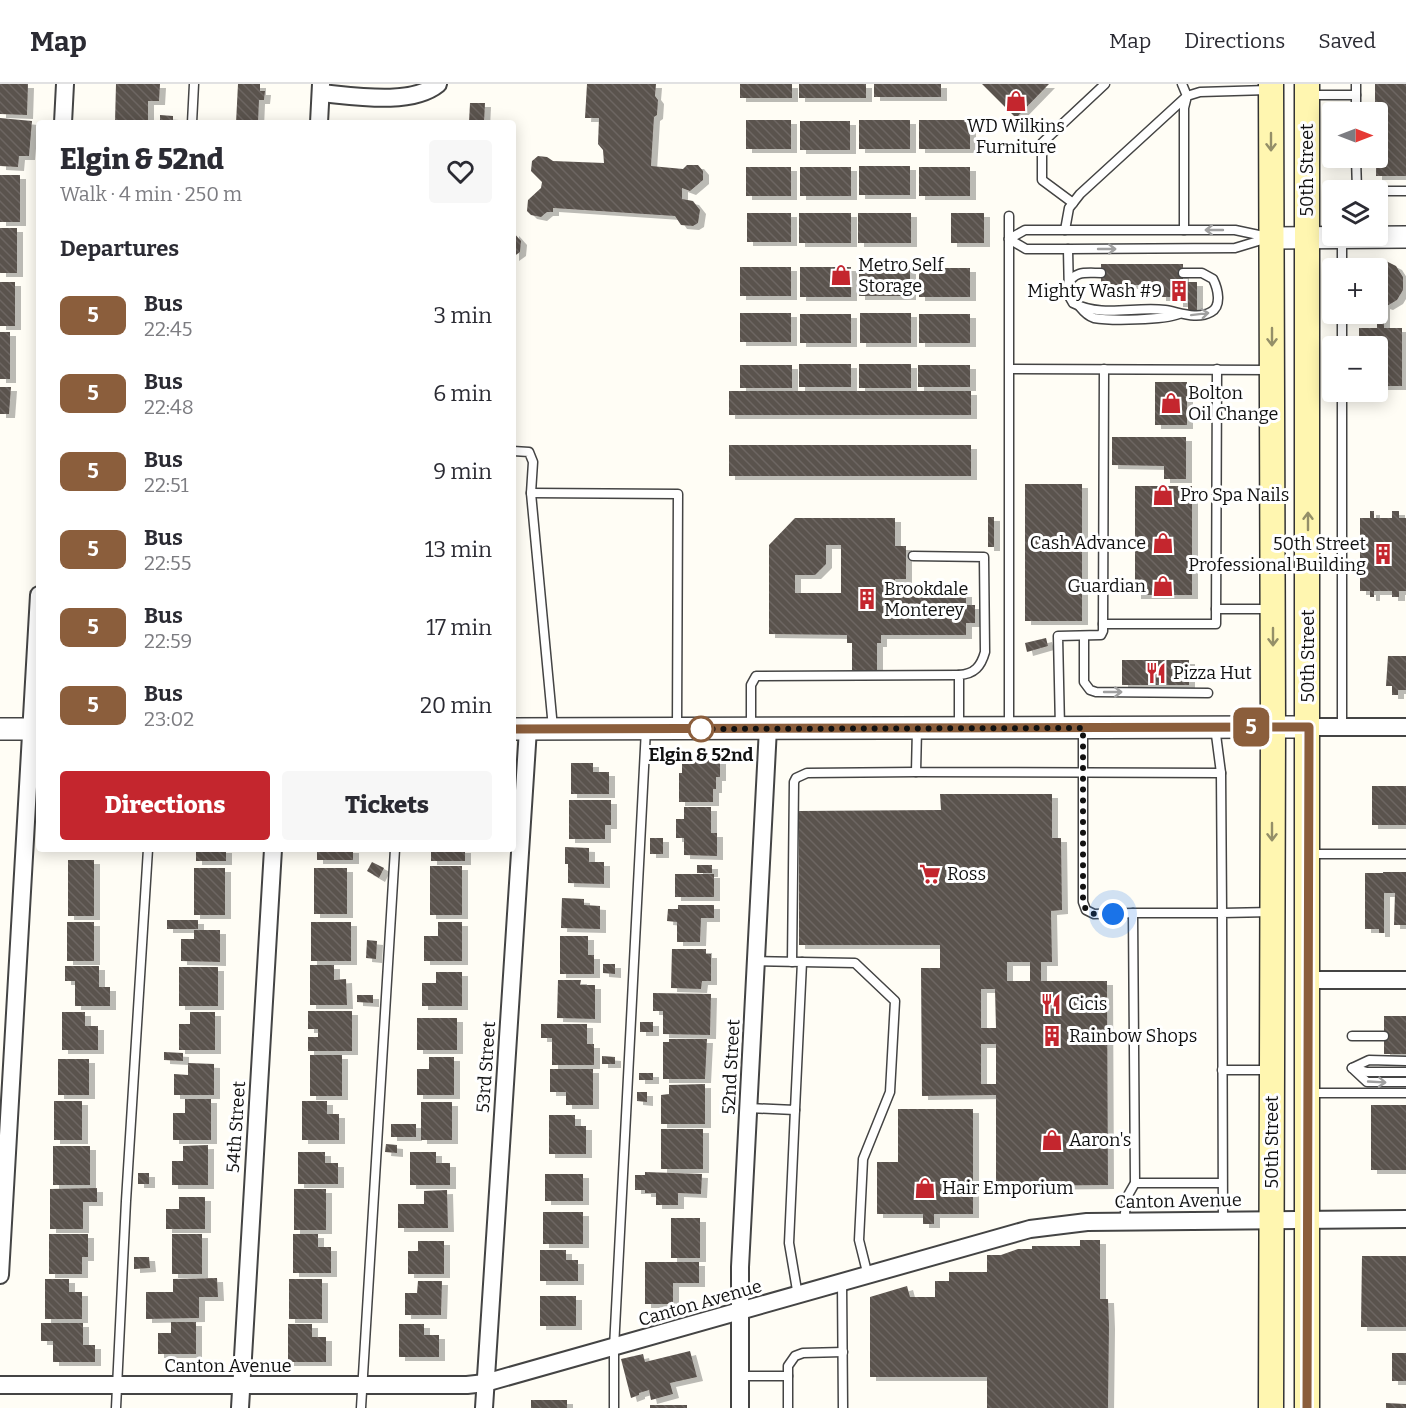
<!DOCTYPE html>
<meta charset="utf-8">
<style>
body{margin:0;font-family:Bitter,serif;background:#f7f7f7;color:#2b2b33;height:100vh;display:flex;flex-direction:column;font-size:22px;white-space:nowrap}
*{box-sizing:border-box;margin:0}
p{font-size:20px;color:#7c7c81}
.icon{flex:none;width:33px;height:33px;fill:none;stroke:currentColor;stroke-width:2;stroke-linecap:round;stroke-linejoin:round}
.map{position:relative;flex:1;overflow:hidden}
.side{position:absolute;left:36px;top:36px;width:480px;height:732px;display:flex;flex-direction:column;background:#fff;border-radius:6px;box-shadow:0 3px 15px #0003}
.side>*{flex:none}
.badge{padding:0 12px;border-radius:9px;font-size:21px;line-height:39px}
.needle{width:39px;rotate:90deg}
.tools{position:absolute;left:1322px;top:18px;display:grid;gap:12px}
.tools a{display:grid;place-items:center;width:66px;height:66px;border-radius:6px;background:#fff;box-shadow:0 3px 15px #0003;font-size:30px}
.you{position:absolute;width:30px;height:30px;margin:-15px;border:4px solid #fff;border-radius:50%;background:#1a73e8;box-shadow:0 0 0 9px #1a73e833}
.map>.badge{position:absolute;translate:-50% -50%;box-shadow:0 0 0 3px #fff}
h2{padding:0 24px;font-size:22px;line-height:54px}
.round{display:grid;place-items:center;flex:none;width:63px;height:63px;border-radius:6px;background:#f7f7f7}
.summary{display:flex;align-items:center;justify-content:space-between;height:102px;padding:0 24px}
h1{font-size:28px;font-weight:800;line-height:45px}
.primary-button{display:flex;gap:12px;margin-top:auto;padding:12px 24px}
.primary-button a{flex:1;height:69px;border-radius:6px;background:#c4262e;color:#fff;font-size:24px;font-weight:800;line-height:69px;text-align:center}
.primary-button a+a{background:#f7f7f7;color:#2b2b33}
ul{padding:0;list-style:none}
li{display:flex;align-items:center;gap:18px;height:78px;padding:0 24px}
li div{flex:1}
li b{display:block;font-size:22px}
li em{font-style:normal}
li .badge{min-width:66px;font-weight:700;text-align:center}
header{display:flex;align-items:center;gap:36px;box-sizing:border-box;height:84px;padding:0 30px;background:#fff;border-bottom:2px solid #e1e1e2}
header strong{font-size:28px}
nav{display:flex;gap:33px;margin-inline-start:auto;font-size:21px}
.map>svg:first-child{display:block}
.building{fill:url(#building-back-hatch);fill-rule:evenodd;filter:url(#shadow)}
.lines{fill:none;stroke-linecap:round;stroke-linejoin:round}
.service-casing{stroke:#444;stroke-width:11}
.minor-casing{stroke:#444;stroke-width:20}
.tertiary-casing{stroke:#444;stroke-width:24}
.secondary-casing{stroke:#333;stroke-width:27}
.service{stroke:#fff;stroke-width:8}
.minor{stroke:#fff;stroke-width:16}
.tertiary{stroke:#fff;stroke-width:21}
.secondary{stroke:#fff6b0;stroke-width:24}
.oneway{stroke:#948f68}
.oneway2{stroke:#a0a0a0}
.line-casing{stroke:#fff;stroke-width:14}
.line{stroke:#8b5e3c;stroke-width:9}
.walk{stroke:#111;stroke-width:6;stroke-dasharray:0 10.8}
.stop-dot{fill:#fff;stroke:#8b5e3c;stroke-width:3}
.labels{text-anchor:middle;dominant-baseline:central;stroke-width:6;stroke-linejoin:round;paint-order:stroke}
.poi-label{font-size:18px;fill:#111;stroke:#fff;text-anchor:start}
.street-label{font-size:18px;fill:#111;stroke:#fff}
.stop-label{font-size:18px;font-weight:bold;fill:#111;stroke:#fff}
</style>
<header>
<strong>Map</strong>
<nav><a>Map</a><a>Directions</a><a>Saved</a></nav>
</header>
<div class="map">
<svg width="1406" height="1324" viewBox="0 0 1406 1324">
<defs>
<pattern id="building-back-hatch" width="6" height="6" patternUnits="userSpaceOnUse" patternTransform="scale(1.5)"><rect width="6" height="6" fill="#5a524d"/><path d="M-1 5l2 2M0 0l6 6M5-1l2 2" fill="none" stroke="#6d6662"/></pattern>
<filter id="shadow"><feDropShadow dx="6" dy="4" stdDeviation="0" flood-color="#0004"/></filter>
</defs>
<rect width="100%" height="100%" fill="#fffdf5"/>
<g class="building">
<path d="M0 0H28L27 31 0 30Z"/>
<path d="M116 0H160L159 17H148V39L115 38Z"/>
<path d="M238 0H260V7H265L264 16H259L258 39H236Z"/>
<path d="M587 0H656L655 12 658 16 657 31 654 33 651 82 683 85 687 81H698L703 87V96L696 102 690 107 682 104V115L693 117 700 126 698 139 693 142 681 141 675 132 553 124V128H547L541 133 531 131 527 127 528 116 541 104 542 98 531 87 532 77 538 72 547 73 553 77 604 79 603 66 598 60 599 34H585Z"/>
<rect x="740" y="0" width="52" height="14"/>
<rect x="799" y="0" width="67" height="14"/>
<rect x="874" y="0" width="67" height="13"/>
<path d="M982 0H1049L1016 34Z"/>
<path d="M1375 0H1406V92H1376L1377 28H1375V14H1383H1375Z"/>
<path d="M470 19H485L484 39H469Z"/>
<path d="M160 31 173 32V39H160Z"/>
<path d="M0 34 32 37 29 72H19L18 83 0 82Z"/>
<rect x="746" y="36" width="45" height="29"/>
<rect x="859" y="36" width="51" height="29"/>
<rect x="919" y="36" width="51" height="29"/>
<rect x="800" y="37" width="50" height="29"/>
<rect x="859" y="82" width="51" height="29"/>
<rect x="746" y="83" width="45" height="29"/>
<rect x="800" y="83" width="51" height="29"/>
<rect x="919" y="83" width="51" height="29"/>
<rect x="0" y="91" width="20" height="47"/>
<rect x="747" y="129" width="44" height="29"/>
<rect x="799" y="129" width="52" height="30"/>
<rect x="858" y="129" width="53" height="30"/>
<rect x="951" y="129" width="33" height="30"/>
<rect x="0" y="144" width="17" height="45"/>
<path d="M513 148 521 157 520 168 513 173Z"/>
<path d="M1374 177H1386L1396 182 1403 193V206L1397 216 1387 222 1384 221V244H1402V302H1377V262H1359V244H1377V184H1363Z"/>
<path d="M1101 180H1183V198H1197V226H1188V219H1177V213H1160V201H1101Z"/>
<rect x="740" y="183" width="51" height="29"/>
<rect x="800" y="183" width="51" height="30"/>
<rect x="859" y="183" width="51" height="29"/>
<rect x="919" y="184" width="51" height="29"/>
<rect x="0" y="198" width="15" height="44"/>
<rect x="740" y="229" width="51" height="29"/>
<rect x="860" y="229" width="51" height="30"/>
<rect x="800" y="230" width="51" height="29"/>
<rect x="919" y="230" width="51" height="29"/>
<rect x="0" y="248" width="10" height="47"/>
<rect x="799" y="280" width="52" height="23"/>
<rect x="859" y="280" width="52" height="24"/>
<rect x="740" y="281" width="52" height="23"/>
<rect x="918" y="281" width="52" height="22"/>
<rect x="1155" y="298" width="32" height="43"/>
<path d="M0 303H11L9 330H0Z"/>
<rect x="729" y="307" width="242" height="24"/>
<path d="M1112 353H1186V395H1164V382L1112 381Z"/>
<rect x="729" y="361" width="242" height="31"/>
<rect x="1025" y="400" width="57" height="137"/>
<rect x="1135" y="402" width="57" height="109"/>
<path d="M1370 427H1374V434H1392V427H1399V434H1406V507H1399V513H1392V507H1374V513H1370V507H1360V434H1370Z"/>
<rect x="988" y="433" width="6" height="30"/>
<path d="M795 434H895V462H906V495H895V509H966V521H975V539H966V551H881V559H877V586H852V559H847V551L769 550V461ZM826 461H841V509H795V491H815L826 480Z"/>
<path d="M1046 554 1048 562 1027 568 1025 559Z"/>
<path d="M1388 572H1406V606H1398V611H1392V602H1386Z"/>
<rect x="1122" y="576" width="67" height="25"/>
<path d="M682 676H720V693H716V705H713V718H679V689H682Z"/>
<path d="M571 679H593V688H609V710H571Z"/>
<rect x="1372" y="702" width="34" height="39"/>
<path d="M940 710H1052V754H1061L1062 826 1051 827 1052 878H1041V897H1107L1108 1101 996 1102V1011L922 1012 921 884H940V861H799V727L941 726ZM1007 878H1030V897H1007ZM981 905H995L996 944H981ZM981 960H996V1000H981Z"/>
<path d="M569 716H611V741H605V755H569Z"/>
<path d="M684 723H711V749H717V772L684 771V754H676V735H684Z"/>
<rect x="650" y="754" width="13" height="16"/>
<path d="M565 763 589 764V778H604V800L568 799V780H565Z"/>
<rect x="196" y="765" width="30" height="12"/>
<rect x="317" y="765" width="36" height="11"/>
<rect x="431" y="765" width="34" height="12"/>
<rect x="68" y="776" width="26" height="56"/>
<path d="M372 778 384 784 379 794 367 787Z"/>
<rect x="697" y="781" width="15" height="8"/>
<rect x="430" y="782" width="32" height="49"/>
<rect x="194" y="784" width="31" height="47"/>
<rect x="314" y="784" width="33" height="46"/>
<path d="M1383 788H1406V841H1394L1395 809H1384V849H1379V845H1365V789H1383Z"/>
<rect x="675" y="790" width="39" height="23"/>
<path d="M562 814 584 815V821L600 822V845L561 844Z"/>
<path d="M678 821H714V834H701L700 858H677V838L667 837 668 825H678Z"/>
<rect x="167" y="836" width="31" height="9"/>
<rect x="67" y="838" width="27" height="39"/>
<rect x="311" y="838" width="40" height="39"/>
<path d="M438 838H462V877H424V852H438Z"/>
<path d="M194 846H220V878L181 877V855H194Z"/>
<path d="M560 852H588V871H594V890H560Z"/>
<path d="M367 856 377 857 376 875 366 874Z"/>
<path d="M672 865H706V870H711V897H702L701 905 671 904Z"/>
<path d="M603 880H615V890L603 889Z"/>
<path d="M310 881H334V896L346 895 347 921H310Z"/>
<path d="M65 882H99V903H110V922H75V897H65Z"/>
<rect x="179" y="883" width="39" height="39"/>
<path d="M436 888H462V922H422V899H436Z"/>
<path d="M558 896H581L580 901H595V935L557 934Z"/>
<path d="M653 909 711 910 710 951 663 950V927H653Z"/>
<path d="M357 911H373V919L357 918Z"/>
<path d="M308 927H352V967H308V953H318V945H308Z"/>
<path d="M62 928H85V942H98V966H62Z"/>
<path d="M190 928H215V966H179V940H190Z"/>
<rect x="1384" y="932" width="22" height="38"/>
<rect x="417" y="934" width="40" height="32"/>
<rect x="640" y="938" width="13" height="10"/>
<path d="M541 940H587V960H594V981H552V954H541Z"/>
<path d="M669 955H707L705 995H663V958H669Z"/>
<path d="M164 968 183 969V977L164 976Z"/>
<rect x="310" y="971" width="32" height="41"/>
<path d="M602 972 615 973V980H602Z"/>
<path d="M429 973H454V1011H417V985H429Z"/>
<rect x="58" y="975" width="31" height="36"/>
<path d="M188 979 214 980V1011H174V990L188 991Z"/>
<path d="M550 985H593V1021H566V1008H550Z"/>
<rect x="639" y="989" width="14" height="7"/>
<path d="M705 1000V1040H661V1011L669 1010V1001Z"/>
<path d="M637 1008H647V1018L637 1017Z"/>
<path d="M185 1015H211V1056H173V1029H185Z"/>
<rect x="54" y="1017" width="28" height="39"/>
<path d="M302 1017H327V1030H339V1056H302Z"/>
<rect x="421" y="1018" width="31" height="38"/>
<rect x="1371" y="1021" width="35" height="65"/>
<path d="M898 1025H973V1130H934V1140H923V1130H877V1078H898Z"/>
<path d="M549 1031H575V1042H586V1070H549Z"/>
<rect x="391" y="1040" width="25" height="13"/>
<rect x="661" y="1045" width="42" height="40"/>
<path d="M386 1060 397 1061V1069L385 1068Z"/>
<path d="M208 1061V1101H172V1077H183V1062Z"/>
<rect x="53" y="1062" width="37" height="39"/>
<path d="M298 1068H325V1079H338V1100H298Z"/>
<path d="M410 1068H436V1079H450V1101H410Z"/>
<path d="M645 1088 702 1090 701 1110 678 1109V1121H656V1109H645V1106H635V1091H645Z"/>
<rect x="138" y="1089" width="11" height="11"/>
<rect x="545" y="1090" width="38" height="27"/>
<path d="M97 1104V1118H83V1145H50V1105Z"/>
<rect x="294" y="1105" width="32" height="41"/>
<path d="M447 1106 448 1144H398V1120H424V1107Z"/>
<path d="M179 1113H205V1145H166V1125H179Z"/>
<rect x="543" y="1128" width="40" height="32"/>
<rect x="671" y="1134" width="29" height="40"/>
<path d="M49 1150H88V1173H82V1190H49Z"/>
<rect x="172" y="1150" width="30" height="40"/>
<path d="M293 1150H318V1163H331V1189H293Z"/>
<path d="M1080 1156H1100V1215H1108L1109 1241 1108 1324H987V1293H870V1213L907 1202 910 1213H935V1197H949V1188H987V1171H1001L1018 1165H1032V1162H1080Z"/>
<path d="M418 1157H444V1190H408V1167H418Z"/>
<path d="M540 1166H566V1176H578V1197H540Z"/>
<path d="M1362 1172H1406V1243H1361Z"/>
<path d="M134 1173H149L150 1184 134 1185Z"/>
<path d="M645 1178H699V1199H673V1220H645Z"/>
<path d="M217 1194 218 1213H199V1234L146 1235V1208H173V1195Z"/>
<path d="M45 1195H69V1208H82V1235H45Z"/>
<rect x="289" y="1195" width="33" height="40"/>
<path d="M418 1197H442L441 1231H405V1209H417Z"/>
<rect x="540" y="1212" width="36" height="30"/>
<path d="M171 1238H196V1270H158V1249H171Z"/>
<path d="M41 1239H83V1261H95V1278H53V1257H41Z"/>
<path d="M288 1240H312V1253H326V1278H288Z"/>
<path d="M399 1240H424V1251H439V1273H399Z"/>
<path d="M690 1267 697 1293 670 1299 673 1310 651 1316 649 1306 639 1309V1311L631 1314 621 1275 643 1270 645 1278Z"/>
<rect x="1392" y="1269" width="14" height="28"/>
<rect x="531" y="1316" width="36" height="8"/>
<path d="M1386 1319 1406 1320V1324H1386Z"/>
<rect x="650" y="1321" width="37" height="3"/>
</g>
<g class="lines">
<defs>
<g id="service">
<path d="M1356 0V28"/>
<path d="M1308 11H1356"/>
<path d="M192 39 194 0"/>
<path d="M1356 74 1357 106"/>
<path d="M1377 107H1406"/>
<path d="M1073 119 1042 96V59L1105 0"/>
<path d="M1009 132V644"/>
<path d="M1065 146 1069 124 1080 110 1187 12 1182 0"/>
<path d="M1184 146V24L1187 12 1200 8 1268 6"/>
<path d="M1009 155 1026 165H1068L1235 164 1268 154"/>
<path d="M1009 155 1025 146H1235L1268 153"/>
<path d="M1068 165 1069 212 1073 219C1102 234 1135 222 1165 226 1179 228 1197 236 1211 228 1222 222 1218 205 1213 195L1202 189H1183"/>
<path d="M1342 184V155"/>
<path d="M1068 201C1074 186 1087 189 1101 189"/>
<path d="M1080 223C1084 228 1088 232 1094 234 1111 237 1164 236 1179 230"/>
<path d="M1342 262V230"/>
<path d="M1010 285 1271 286"/>
<path d="M1104 285 1103 540H1216L1217 285"/>
<path d="M513 367 529 368 533 378 531 409 553 644"/>
<path d="M531 409 678 410 677 644"/>
<path d="M913 472 984 473 985 568C981 582 975 590 959 591V644"/>
<path d="M1216 525H1269"/>
<path d="M1084 552V598L1090 606 1096 608 1208 609"/>
<path d="M1342 643V308"/>
<path d="M751 644V601L756 592 959 591"/>
<path d="M1060 644 1058 552 1101 551 1103 547V540"/>
<path d="M917 645 916 688 1221 689 1215 643"/>
<path d="M1083 645V818L1086 826 1094 830 1133 829 1135 1099 1127 1113 1124 1137"/>
<path d="M1309 770H1406"/>
<path d="M1133 829H1222L1221 689"/>
<path d="M792 878 794 698 796 694 807 689 916 688"/>
<path d="M802 878 855 879 895 917 890 1008 863 1075 859 1156 868 1192"/>
<path d="M1352 952H1384"/>
<path d="M1352 984 1367 998H1406"/>
<path d="M1352 984 1369 976 1406 977"/>
<path d="M1353 984 1367 988H1406"/>
<path d="M1222 986H1270"/>
<path d="M1308 1009H1406"/>
<path d="M748 1024 795 1026 802 878 756 877"/>
<path d="M795 1026 789 1159 798 1212"/>
<path d="M1135 1099H1222"/>
<path d="M1223 1136 1222 829 1272 828"/>
<path d="M842 1199 843 1324"/>
<path d="M740 1292H788"/>
<path d="M116 1324 126 1117 148 765"/>
<path d="M361 1324 395 765"/>
<path d="M614 1324V1264L646 645"/>
<path d="M788 1324V1282L795 1272 803 1269 843 1268"/>
</g>
<g id="minor">
<path d="M321 9C354 12 411 22 438 0"/>
<path d="M63 39 65 0"/>
<path d="M319 39 321 0"/>
<path d="M1309 643H1406"/>
<path d="M1308 896H1406"/>
<path d="M0 1191 39 511"/>
<path d="M0 1301H467L485 1299 1030 1145 1087 1138 1406 1135"/>
<path d="M240 1324 273 765"/>
<path d="M484 1324 528 645"/>
<path d="M740 1324V1183L768 644"/>
</g>
<g id="tertiary">
<path d="M1271 154 1406 153"/>
<path d="M0 645H39"/>
<path d="M513 645 1309 643"/>
</g>
<g id="secondary">
<path d="M1271 1324 1273 643 1271 0"/>
<path d="M1307 1324V0"/>
</g>
</defs>
<use href="#service" class="service-casing"/>
<use href="#minor" class="minor-casing"/>
<use href="#tertiary" class="tertiary-casing"/>
<use href="#secondary" class="secondary-casing"/>
<use href="#service" class="service"/>
<use href="#minor" class="minor"/>
<use href="#tertiary" class="tertiary"/>
<use href="#secondary" class="secondary"/>
</g>
<defs><path id="oneway-shaft" d="M-6 0H5M1.5-3L5.5 0L1.5 3" fill="none" stroke-width="1.6" stroke-linecap="round" stroke-linejoin="round" transform="scale(1.5)"/></defs>
<g class="oneway">
<use href="#oneway-shaft" transform="translate(1271 58) rotate(90)"/>
<use href="#oneway-shaft" transform="translate(1272 253) rotate(90)"/>
<use href="#oneway-shaft" transform="translate(1308 437) rotate(-90)"/>
<use href="#oneway-shaft" transform="translate(1273 553) rotate(90)"/>
<use href="#oneway-shaft" transform="translate(1272 748) rotate(90)"/>
</g>
<g class="oneway2">
<use href="#oneway-shaft" transform="translate(1214 146) rotate(180)"/>
<use href="#oneway-shaft" transform="translate(1107 165)"/>
<use href="#oneway-shaft" transform="translate(1200 230) rotate(-7)"/>
<use href="#oneway-shaft" transform="translate(1113 608)"/>
<use href="#oneway-shaft" transform="translate(1377 998) rotate(3)"/>
</g>
<g class="lines">
<defs>
<path id="line" d="M513 645 1309 643 1307 1324"/>
</defs>
<use href="#line" class="line-casing"/>
<use href="#line" class="line"/>
<path class="walk" d="M701 645H696L1083 644V818L1086 826 1094 830H1113"/>
</g>
<defs>
<symbol id="shop-bare" viewBox="-9 -9 18 18"><path d="M-5-2.5h2.3a2.7 3.5 0 0 1 5.4 0H5L5.5 6h-11ZM-1.5-2.5h3a1.5 2.3 0 0 0-3 0Z" fill="#c4262e" stroke="#fff" stroke-width="2.5" paint-order="stroke"/></symbol>
<symbol id="building-bare" viewBox="-9 -9 18 18"><path d="M-4-6H4V6H1V3H-1V6H-4ZM-2.5-4.3h1.7v1.8h-1.7ZM.8-4.3h1.7v1.8H.8ZM-2.5-1h1.7V.8h-1.7ZM.8-1h1.7V.8H.8Z" fill="#c4262e" stroke="#fff" stroke-width="2.5" paint-order="stroke"/></symbol>
<symbol id="restaurant-bare" viewBox="-9 -9 18 18"><path d="M-5-6h1v4h1v-4h1v4h1v-4h1v5L-1.5 .5V6h-2V.5L-5-1ZM5-6V6H3V1.5H1.5Q1.5-4 5-6Z" fill="#c4262e" stroke="#fff" stroke-width="2.5" paint-order="stroke"/></symbol>
<symbol id="supermarket-bare" viewBox="-9 -9 18 18"><path d="M-6-5.5h2.5l.6 2H6L4.5 2H-2.5L-4.4-4H-6ZM-1.5 3.2a1.3 1.3 0 1 0 .1 0ZM3 3.2a1.3 1.3 0 1 0 .1 0Z" fill="#c4262e" stroke="#fff" stroke-width="2.5" paint-order="stroke"/></symbol>
</defs>
<g fill-rule="evenodd">
<use href="#shop-bare" x="1001" y="2" width="30" height="30"/>
<use href="#shop-bare" x="826" y="176" width="30" height="30"/>
<use href="#building-bare" x="1164" y="192" width="30" height="30"/>
<use href="#shop-bare" x="1156" y="304" width="30" height="30"/>
<use href="#shop-bare" x="1148" y="396" width="30" height="30"/>
<use href="#shop-bare" x="1148" y="444" width="30" height="30"/>
<use href="#building-bare" x="1368" y="455" width="30" height="30"/>
<use href="#shop-bare" x="1148" y="487" width="30" height="30"/>
<use href="#building-bare" x="852" y="500" width="30" height="30"/>
<use href="#restaurant-bare" x="1141" y="574" width="30" height="30"/>
<use href="#supermarket-bare" x="915" y="775" width="30" height="30"/>
<use href="#restaurant-bare" x="1036" y="905" width="30" height="30"/>
<use href="#building-bare" x="1037" y="937" width="30" height="30"/>
<use href="#shop-bare" x="1037" y="1041" width="30" height="30"/>
<use href="#shop-bare" x="910" y="1089" width="30" height="30"/>
</g>
<circle class="stop-dot" cx="701" cy="645" r="12"/>
<g class="labels">
<g class="poi-label">
<text x="1016" y="42" text-anchor="middle">WD Wilkins<tspan x="1016" dy="21">Furniture</tspan></text>
<text x="858" y="181">Metro Self<tspan x="858" dy="21">Storage</tspan></text>
<text x="1162" y="207" text-anchor="end">Mighty Wash #9</text>
<text x="1188" y="309">Bolton<tspan x="1188" dy="21">Oil Change</tspan></text>
<text x="1180" y="411">Pro Spa Nails</text>
<text x="1146" y="459" text-anchor="end">Cash Advance</text>
<text x="1366" y="460" text-anchor="end">50th Street<tspan x="1366" dy="21">Professional Building</tspan></text>
<text x="1146" y="502" text-anchor="end">Guardian</text>
<text x="884" y="505">Brookdale<tspan x="884" dy="21">Monterey</tspan></text>
<text x="1173" y="589">Pizza Hut</text>
<text x="947" y="790">Ross</text>
<text x="1068" y="920">Cicis</text>
<text x="1069" y="952">Rainbow Shops</text>
<text x="1069" y="1056">Aaron's</text>
<text x="942" y="1104">Hair Emporium</text>
</g>
<g class="street-label">
<text transform="translate(1307 86) rotate(-90)">50th Street</text>
<text transform="translate(1308 572) rotate(-90)">50th Street</text>
<text transform="translate(486 983) rotate(-86)">53rd Street</text>
<text transform="translate(731 983) rotate(-87)">52nd Street</text>
<text transform="translate(236 1043) rotate(-86)">54th Street</text>
<text transform="translate(1272 1058) rotate(-90)">50th Street</text>
<text transform="translate(1178 1117) rotate(-1)">Canton Avenue</text>
<text transform="translate(700 1219) rotate(-16)">Canton Avenue</text>
<text x="228" y="1282">Canton Avenue</text>
</g>
<g class="stop-label">
<text x="701" y="671">Elgin &amp; 52nd</text>
</g>
</g>
</svg>
<div class="tools">
<a><svg class="needle" viewBox="-14 -14 28 28"><path d="M0-13l5 13h-10z" fill="#e53935"/><path d="M0 13l5-13h-10z" fill="#7c7c81"/></svg></a>
<a><svg class="icon" aria-label="layers" viewBox="0 0 24 24"><path d="M12 4l9 5-9 5-9-5zM3 14l9 5 9-5"/></svg></a>
<a>+</a>
<a>−</a>
</div>
<div class="you" style="left:1113px;top:830px"></div>
<b class="badge" style="left:1251px;top:643px;background:#8b5e3c;color:#fff">5</b>
<section class="side">
<div class="summary"><div><h1>Elgin &amp; 52nd</h1><p>Walk · 4 min · 250 m</p></div><a class="round"><svg class="icon" aria-label="heart" viewBox="0 0 24 24"><path d="M12 20l-8-8c-3-5 5-10 8-4 3-6 11-1 8 4z"/></svg></a></div>
<h2>Departures</h2>
<ul>
<li><span class="badge" style="background:#8b5e3c;color:#fff">5</span><div><b>Bus</b><p>22:45</p></div><em>3 min</em></li>
<li><span class="badge" style="background:#8b5e3c;color:#fff">5</span><div><b>Bus</b><p>22:48</p></div><em>6 min</em></li>
<li><span class="badge" style="background:#8b5e3c;color:#fff">5</span><div><b>Bus</b><p>22:51</p></div><em>9 min</em></li>
<li><span class="badge" style="background:#8b5e3c;color:#fff">5</span><div><b>Bus</b><p>22:55</p></div><em>13 min</em></li>
<li><span class="badge" style="background:#8b5e3c;color:#fff">5</span><div><b>Bus</b><p>22:59</p></div><em>17 min</em></li>
<li><span class="badge" style="background:#8b5e3c;color:#fff">5</span><div><b>Bus</b><p>23:02</p></div><em>20 min</em></li>
</ul>
<div class="primary-button"><a>Directions</a><a>Tickets</a></div>
</section>
</div>
